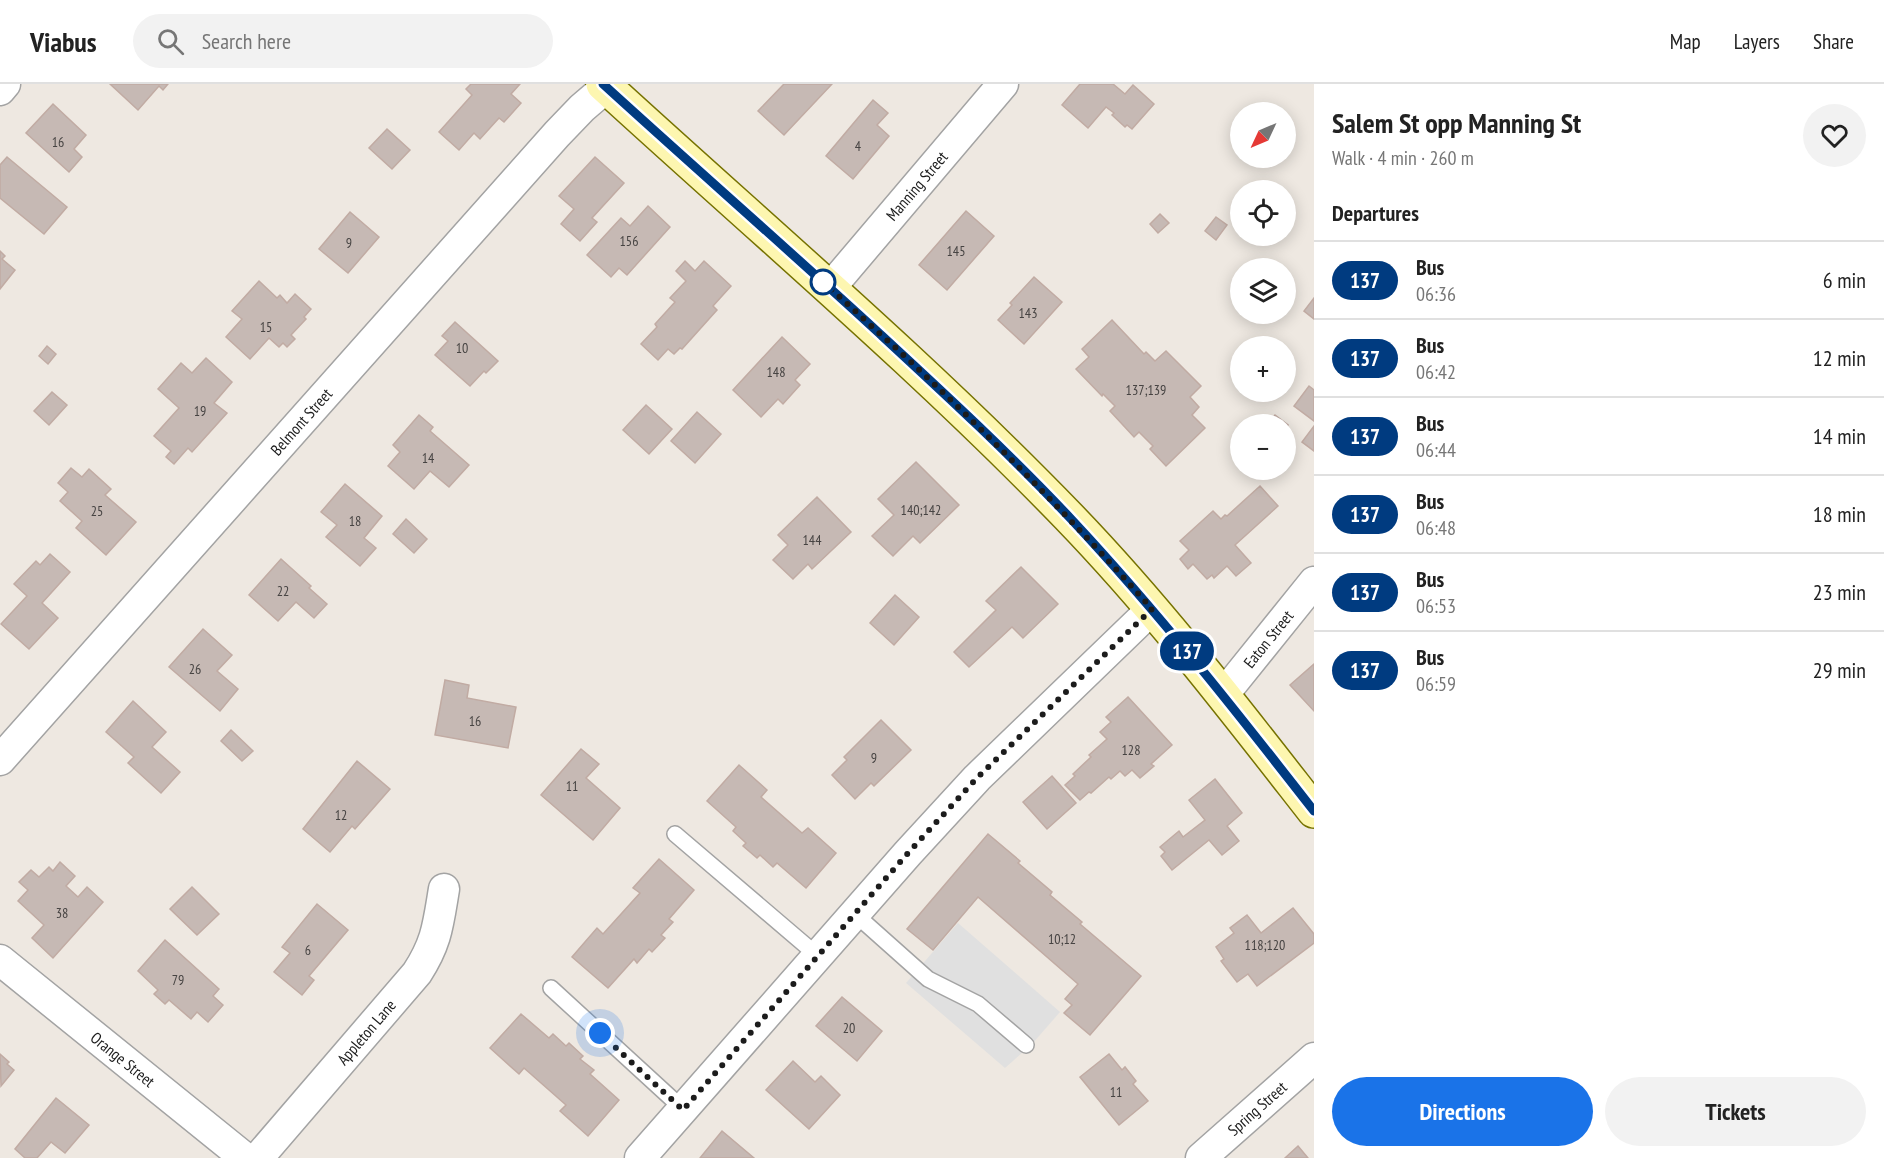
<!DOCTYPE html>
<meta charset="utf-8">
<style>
body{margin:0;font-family:"PT Sans Narrow",sans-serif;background:#f2f2f2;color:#222;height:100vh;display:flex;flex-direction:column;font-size:22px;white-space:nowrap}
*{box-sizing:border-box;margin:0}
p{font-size:20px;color:#767676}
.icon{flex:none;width:33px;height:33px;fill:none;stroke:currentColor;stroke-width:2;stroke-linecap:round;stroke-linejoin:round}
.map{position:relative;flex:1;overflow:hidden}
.details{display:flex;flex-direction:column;background:#fff;width:570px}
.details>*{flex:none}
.badge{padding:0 12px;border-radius:20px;font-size:21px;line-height:39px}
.needle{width:39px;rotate:226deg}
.fabs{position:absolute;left:1230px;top:18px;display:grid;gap:12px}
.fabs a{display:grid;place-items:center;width:66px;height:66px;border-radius:50%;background:#fff;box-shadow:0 3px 15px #0003;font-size:30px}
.you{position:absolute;width:30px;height:30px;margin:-15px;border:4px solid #fff;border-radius:50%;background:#1a73e8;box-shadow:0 0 0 9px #1a73e833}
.map>.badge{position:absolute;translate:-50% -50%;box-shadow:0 0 0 3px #fff}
h2{padding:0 18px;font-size:22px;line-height:54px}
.round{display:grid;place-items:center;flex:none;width:63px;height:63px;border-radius:32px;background:#f2f2f2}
.head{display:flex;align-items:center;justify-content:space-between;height:102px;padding:0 18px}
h1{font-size:28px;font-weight:700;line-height:45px}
.primary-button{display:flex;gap:12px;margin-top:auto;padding:12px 18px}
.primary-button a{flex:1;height:69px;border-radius:36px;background:#1a73e8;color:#fff;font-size:24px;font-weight:700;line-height:69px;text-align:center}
.primary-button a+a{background:#f2f2f2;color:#222}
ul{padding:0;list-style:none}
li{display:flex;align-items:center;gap:18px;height:78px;padding:0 18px;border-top:2px solid #e0e0e0}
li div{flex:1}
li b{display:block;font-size:22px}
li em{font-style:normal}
li .badge{min-width:66px;font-weight:700;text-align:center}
header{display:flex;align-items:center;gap:36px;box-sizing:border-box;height:84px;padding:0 30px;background:#fff;border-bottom:2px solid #e0e0e0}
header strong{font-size:28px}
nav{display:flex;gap:33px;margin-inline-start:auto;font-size:21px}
.search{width:420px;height:54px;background:#f2f2f2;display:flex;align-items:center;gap:15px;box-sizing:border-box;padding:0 21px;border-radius:33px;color:#767676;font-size:22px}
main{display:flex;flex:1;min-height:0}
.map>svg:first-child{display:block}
.parking{fill:#e0e0e0}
.building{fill:#c6b9b4;stroke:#c1aba3;stroke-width:1.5}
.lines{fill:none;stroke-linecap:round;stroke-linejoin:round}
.lane-casing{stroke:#a3a3a3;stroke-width:18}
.street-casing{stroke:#a3a3a3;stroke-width:33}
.secondary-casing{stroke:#767200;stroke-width:36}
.lane{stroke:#fff;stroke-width:15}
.street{stroke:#fff;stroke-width:30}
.secondary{stroke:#fdf6b0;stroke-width:33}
.line-casing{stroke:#fff;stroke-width:14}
.line{stroke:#003b80;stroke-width:9}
.walk{stroke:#1c1c1c;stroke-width:6;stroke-dasharray:0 10.8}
.stop-dot{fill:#fff;stroke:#003b80;stroke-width:3}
.labels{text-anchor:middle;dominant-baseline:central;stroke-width:5;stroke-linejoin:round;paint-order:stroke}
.number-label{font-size:14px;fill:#464342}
.street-label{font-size:16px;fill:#1c1c1c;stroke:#fff}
</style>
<header>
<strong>Viabus</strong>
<div class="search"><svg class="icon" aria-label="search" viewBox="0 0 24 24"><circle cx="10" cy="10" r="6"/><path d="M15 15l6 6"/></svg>Search here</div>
<nav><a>Map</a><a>Layers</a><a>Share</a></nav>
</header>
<main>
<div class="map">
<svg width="1314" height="1074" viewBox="0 0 1314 1074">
<rect width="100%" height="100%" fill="#eee8e1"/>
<path class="parking" d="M958 839 1060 928 1032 960 1005 984 906 899Z"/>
<g class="building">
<path d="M110 0H168L163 6 159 2 138 26Z"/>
<path d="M471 0H520L511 10 521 19 504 38 499 34 480 55 474 49 459 66 439 48 472 11 466 5Z"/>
<path d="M784 0H832L784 51 758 27Z"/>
<path d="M1080 0H1113L1125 10 1133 1 1154 20 1132 45 1127 41 1125 43 1112 31 1114 29 1106 23 1088 44 1062 21Z"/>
<path d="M873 16 888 29 877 41 889 52 853 95 826 72Z"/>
<path d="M53 20 86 51 74 65 82 73 69 88 26 49Z"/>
<path d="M387 45 410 66 392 85 369 64Z"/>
<path d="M1286 46 1293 53 1286 62Z"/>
<path d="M7 73 67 123 44 150 0 114V81Z"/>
<path d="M595 73 624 99 592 134 597 138 580 157 561 140 574 125 559 112Z"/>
<path d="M648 122 670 143 627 191 619 184 611 193 587 171 621 134 630 142Z"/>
<path d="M966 127 994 152 947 206 919 181Z"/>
<path d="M350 128 379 153 348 189 319 165Z"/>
<path d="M1160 130 1169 139 1158 149 1150 140Z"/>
<path d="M1216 133 1227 141 1216 156 1205 147Z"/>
<path d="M0 167 5 172 2 175 15 186 0 205Z"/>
<path d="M685 177 695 187 704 177 731 202 713 222 717 226 682 265 680 264 674 270 668 265 658 276 641 260 657 243 655 240 675 218 670 214 686 197 676 187Z"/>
<path d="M1034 193 1062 218 1024 260 998 236 1012 221 1010 219Z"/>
<path d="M259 197 277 214 280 211 287 219 295 210 311 225 304 233 306 235 291 251 295 255 287 263 283 259 279 263 269 254 250 275 226 253 242 235 232 227Z"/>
<path d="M1314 214V235L1304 227Z"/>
<path d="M1112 236 1144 270 1146 268 1155 277 1166 267 1201 302 1190 313 1199 323 1192 331 1205 344 1166 382 1150 365 1153 362 1139 348 1134 353 1110 327 1115 322 1103 310 1102 312 1076 285 1089 273 1082 265Z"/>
<path d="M455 238 498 277 486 289 484 287 470 302 435 271 448 257 442 252Z"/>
<path d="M782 253 810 280 795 296 800 301 783 320 778 315 761 333 733 306Z"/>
<path d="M47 262 56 270 48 280 39 272Z"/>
<path d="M206 274 232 298 214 319 227 329 192 368 188 364 174 380 166 373 171 367 154 352 179 324 158 305 181 279 192 289Z"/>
<path d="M1309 302 1314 306V337L1294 322Z"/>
<path d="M52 308 67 321 49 341 34 327Z"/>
<path d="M646 321 672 345 649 370 623 346Z"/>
<path d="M697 328 721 350 695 379 671 357Z"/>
<path d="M419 331 433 343 430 347 469 381 449 403 430 387 414 405 388 382 400 368 393 361Z"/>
<path d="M1275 331 1288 341 1286 344V340H1268Z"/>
<path d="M1314 342V367L1302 358Z"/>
<path d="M916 378 959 421 920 459 913 452 893 472 872 452 894 431 878 415Z"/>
<path d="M71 384 82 393 89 385 111 405 105 411 136 438 106 471 76 444 82 437 60 417 68 408 58 399Z"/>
<path d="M345 400 382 432 364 454 376 464 360 482 326 453 337 441 321 428Z"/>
<path d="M1260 402 1278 422 1235 461 1251 479 1236 492 1227 482 1214 494 1212 491 1207 495 1193 480 1188 485 1180 475 1189 466 1180 457 1213 427 1221 435 1225 431 1227 432Z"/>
<path d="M817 413 851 448 812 485 808 480 793 495 773 476 788 461 778 451Z"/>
<path d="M406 435 427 455 414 469 393 450Z"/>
<path d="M50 470 70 488 42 519 58 534 29 565 1 540 27 512 14 500 36 477 40 481Z"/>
<path d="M281 475 311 502 309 504 327 520 314 534 296 518 278 537 249 511Z"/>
<path d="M1021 483 1058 520 1023 554 1012 543 969 583 954 568 996 526 986 517Z"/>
<path d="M895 511 919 533 894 561 870 539Z"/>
<path d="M203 545 232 571 217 587 238 605 220 627 169 583Z"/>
<path d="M1314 580V627L1290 601Z"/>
<path d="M445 596 469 601 467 614 516 623 508 664 435 651Z"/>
<path d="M1128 613 1172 661 1151 680 1154 682 1140 694 1132 686 1125 692 1120 687 1111 695 1109 693 1091 709 1089 708 1080 716 1065 701 1075 692 1073 690 1091 673 1089 671 1107 655 1100 648 1111 638 1106 633Z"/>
<path d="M133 617 166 648 152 663 180 688 161 709 128 679 134 673 106 648Z"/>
<path d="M881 636 911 666 874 702 871 699 855 715 832 691 847 676 844 673Z"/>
<path d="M231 646 253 667 242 677 221 657Z"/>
<path d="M581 665 599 680 586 694 620 724 593 756 541 711Z"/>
<path d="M357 677 390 705 355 745 352 742 330 768 303 745Z"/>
<path d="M739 681 767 706 761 713 802 749 808 744 836 769 806 804 777 779 773 783 760 771 757 774 743 762 746 759 733 747 736 743 707 717Z"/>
<path d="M1052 692 1076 719 1047 745 1023 718Z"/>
<path d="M1215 695 1242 729 1227 742 1239 757 1222 771 1209 756 1172 786 1161 772 1165 768 1160 763 1179 747 1183 753 1205 736 1189 716Z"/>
<path d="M988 750 1020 777 1018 779 1052 808 1050 811 1082 838 1080 840 1141 892 1090 951 1064 929 1072 921 1065 915 1078 900 978 813 933 866 907 845Z"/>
<path d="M659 775 694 806 669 835 673 838 661 851 665 854 652 868 649 865 637 879 634 875 608 904 572 873 597 844 603 850 640 809 633 804Z"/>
<path d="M60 778 75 792 66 802 78 813 87 803 103 818 53 874 32 854 44 841 18 817 28 806 19 798 31 786 39 793 49 783 53 787Z"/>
<path d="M192 803 219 830 197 851 170 825Z"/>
<path d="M317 820 348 846 309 892 314 896 302 911 274 888 290 869 282 863Z"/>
<path d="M1293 824 1314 850V859L1257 902 1248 890 1237 898 1221 877 1224 875 1216 863 1234 849 1230 844 1247 831 1261 849Z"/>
<path d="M165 856 219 905 213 912 223 921 208 938 197 928 191 935 169 916 165 920 154 910 158 906 138 887Z"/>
<path d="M842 913 882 947 857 977 816 942Z"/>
<path d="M521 930 549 954 553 950 566 962 569 959 583 972 580 975 594 986 590 990 619 1016 588 1052 560 1027 566 1021 524 984 519 990 490 964Z"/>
<path d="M0 970 9 978 7 980 14 986 1 1002Z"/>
<path d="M1109 970 1122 986 1125 983 1136 997 1133 1000 1148 1017 1119 1041 1080 993Z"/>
<path d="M793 977 815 998 821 992 840 1011 809 1045 766 1006Z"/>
<path d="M56 1014 89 1041 65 1069 51 1058 37 1074H25L15 1065Z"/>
<path d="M722 1047 754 1074H700Z"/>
<path d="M1298 1062 1308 1074H1285Z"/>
</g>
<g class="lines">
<defs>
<g id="lane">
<path d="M675 750 818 872"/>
<path d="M855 830 928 895 978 920 1026 961"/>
<path d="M551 904 683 1025"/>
</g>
<g id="street">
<path d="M0 6 5 0"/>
<path id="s1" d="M830 204 1003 0"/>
<path id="s2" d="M1223 611 1314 498"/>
<path id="s3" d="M0 676 557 50 582 24 610 0"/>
<path id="s4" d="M0 876 245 1074"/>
<path id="s5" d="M258 1074 417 889C437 858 438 841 444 805"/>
<path d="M640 1074 908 769 977 694 1152 525"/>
<path id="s6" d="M1201 1074 1314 974"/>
</g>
<path id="secondary" d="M603 0C759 143 921 280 1068 432 1157 524 1235 626 1314 727"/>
</defs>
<use href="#lane" class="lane-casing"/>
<use href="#street" class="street-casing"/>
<use href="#secondary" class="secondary-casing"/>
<use href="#lane" class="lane"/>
<use href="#street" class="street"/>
<use href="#secondary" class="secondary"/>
</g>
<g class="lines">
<defs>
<path id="line" d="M603 0C695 84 789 166 880 250 946 311 1011 371 1072 436 1158 528 1236 627 1314 727"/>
</defs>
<use href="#line" class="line-casing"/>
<use href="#line" class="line"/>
<path class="walk" d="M600 949 683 1026 908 769 977 694 1152 525C1071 434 986 348 897 265 872 243 848 220 823 198"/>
</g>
<circle class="stop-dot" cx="823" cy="198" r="12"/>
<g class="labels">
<g class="number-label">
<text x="58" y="58">16</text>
<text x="858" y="62">4</text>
<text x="629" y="157">156</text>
<text x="349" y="159">9</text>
<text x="956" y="167">145</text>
<text x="1028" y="229">143</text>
<text x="266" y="243">15</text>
<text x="462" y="264">10</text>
<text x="776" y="288">148</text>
<text x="1146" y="306">137;139</text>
<text x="200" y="327">19</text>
<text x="428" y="374">14</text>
<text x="921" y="426">140;142</text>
<text x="97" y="427">25</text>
<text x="355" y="437">18</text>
<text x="812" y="456">144</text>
<text x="283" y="507">22</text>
<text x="195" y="585">26</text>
<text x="475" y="637">16</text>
<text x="1131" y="666">128</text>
<text x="874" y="674">9</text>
<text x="572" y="702">11</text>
<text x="341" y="731">12</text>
<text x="62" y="829">38</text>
<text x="1062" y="855">10;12</text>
<text x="1265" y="861">118;120</text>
<text x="308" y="866">6</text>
<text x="178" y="896">79</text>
<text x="849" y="944">20</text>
<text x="1116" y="1008">11</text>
</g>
<g class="street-label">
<text stroke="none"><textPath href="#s1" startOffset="134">Manning Street</textPath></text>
<text stroke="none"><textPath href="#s3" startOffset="453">Belmont Street</textPath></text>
<text stroke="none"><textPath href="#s2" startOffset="72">Eaton Street</textPath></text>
<text stroke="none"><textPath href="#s5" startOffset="166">Appleton Lane</textPath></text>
<text stroke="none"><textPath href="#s4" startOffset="158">Orange Street</textPath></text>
<text stroke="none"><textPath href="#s6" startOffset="75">Spring Street</textPath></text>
</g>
</g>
</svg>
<div class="fabs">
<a><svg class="needle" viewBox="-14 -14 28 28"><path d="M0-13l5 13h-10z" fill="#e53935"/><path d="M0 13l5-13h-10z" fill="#767676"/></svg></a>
<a><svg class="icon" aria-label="locate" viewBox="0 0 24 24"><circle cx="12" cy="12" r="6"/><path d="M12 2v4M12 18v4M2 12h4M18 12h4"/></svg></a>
<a><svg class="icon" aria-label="layers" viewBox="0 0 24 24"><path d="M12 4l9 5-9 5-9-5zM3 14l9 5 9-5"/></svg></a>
<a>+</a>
<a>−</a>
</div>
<div class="you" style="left:600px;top:949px"></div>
<b class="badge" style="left:1187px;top:567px;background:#003b80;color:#fff">137</b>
</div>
<section class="details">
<div class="head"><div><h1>Salem St opp Manning St</h1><p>Walk · 4 min · 260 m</p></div><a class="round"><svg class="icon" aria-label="heart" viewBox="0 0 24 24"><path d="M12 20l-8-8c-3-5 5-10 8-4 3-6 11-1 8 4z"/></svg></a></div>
<h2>Departures</h2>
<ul>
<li><span class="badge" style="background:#003b80;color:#fff">137</span><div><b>Bus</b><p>06:36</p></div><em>6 min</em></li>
<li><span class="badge" style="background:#003b80;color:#fff">137</span><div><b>Bus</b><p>06:42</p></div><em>12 min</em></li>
<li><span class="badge" style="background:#003b80;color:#fff">137</span><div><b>Bus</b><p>06:44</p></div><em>14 min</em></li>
<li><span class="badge" style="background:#003b80;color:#fff">137</span><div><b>Bus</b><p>06:48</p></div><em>18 min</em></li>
<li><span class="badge" style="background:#003b80;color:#fff">137</span><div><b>Bus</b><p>06:53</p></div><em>23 min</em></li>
<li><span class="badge" style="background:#003b80;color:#fff">137</span><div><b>Bus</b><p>06:59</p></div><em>29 min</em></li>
</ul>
<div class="primary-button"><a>Directions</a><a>Tickets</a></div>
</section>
</main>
